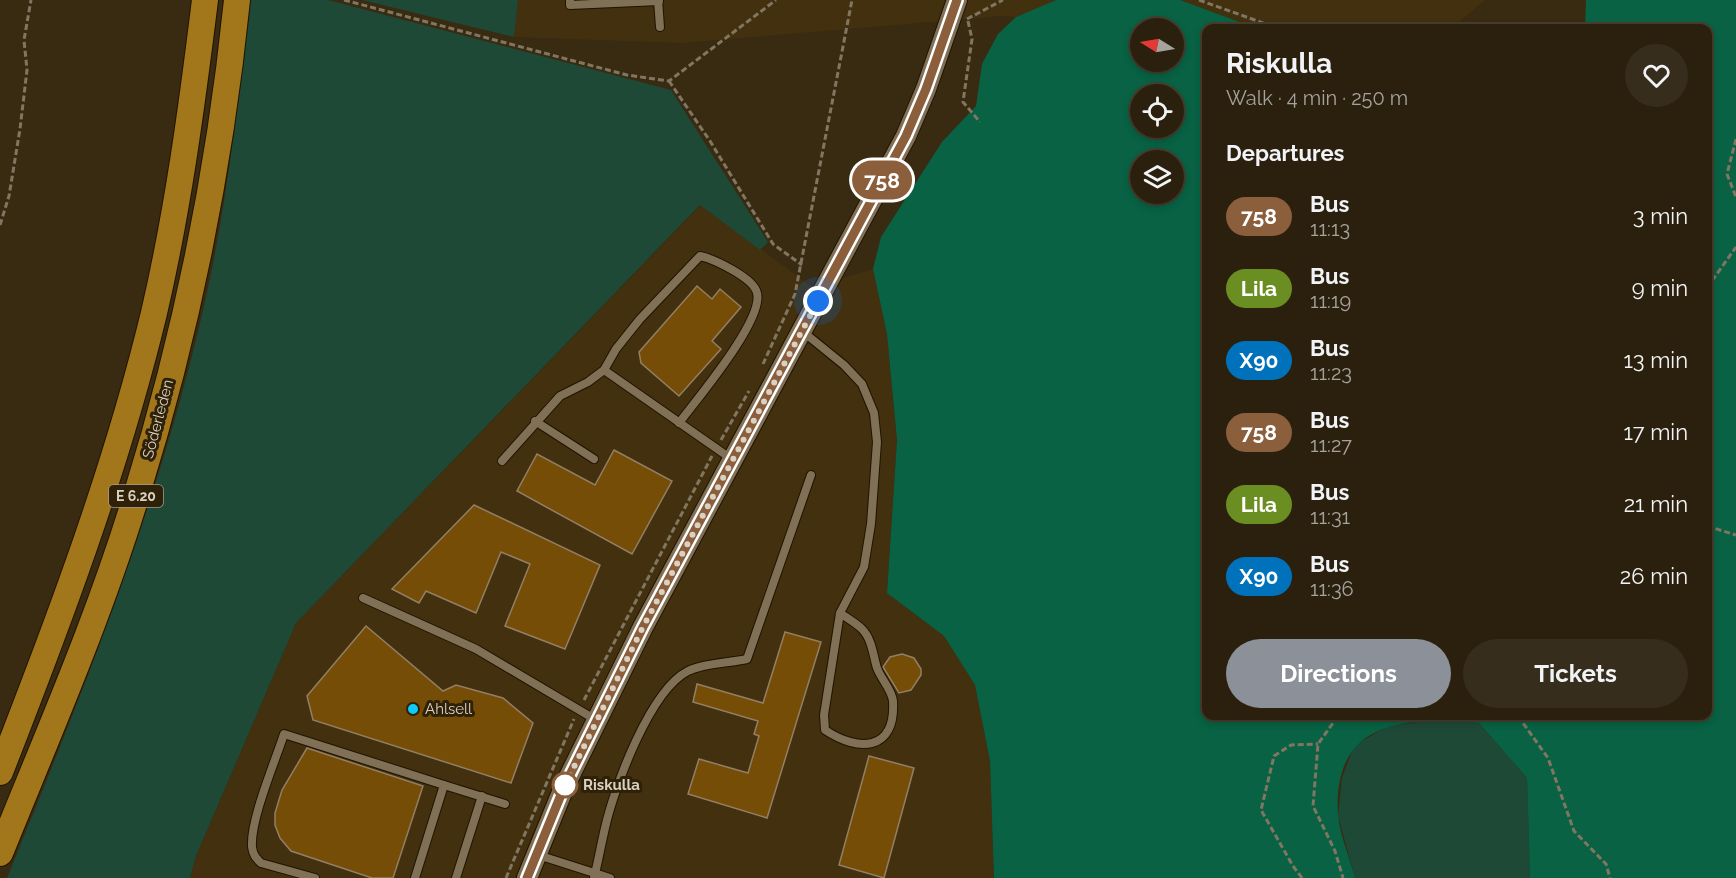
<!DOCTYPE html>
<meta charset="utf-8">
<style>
body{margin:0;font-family:Raleway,sans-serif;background:#372d1c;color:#f1f3f6;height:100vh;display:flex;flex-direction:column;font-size:22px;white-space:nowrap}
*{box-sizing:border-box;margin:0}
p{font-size:20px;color:#a6a39e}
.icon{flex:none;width:33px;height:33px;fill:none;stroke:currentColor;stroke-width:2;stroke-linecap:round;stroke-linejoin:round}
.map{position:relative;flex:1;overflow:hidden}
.drawer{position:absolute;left:1202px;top:24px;width:510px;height:696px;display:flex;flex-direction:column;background:#2b200e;border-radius:12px;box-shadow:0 3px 9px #0003,0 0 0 2px #473e2e}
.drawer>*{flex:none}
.badge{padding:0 12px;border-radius:20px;font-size:21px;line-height:39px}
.needle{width:39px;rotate:281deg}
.tools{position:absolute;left:1130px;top:18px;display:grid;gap:12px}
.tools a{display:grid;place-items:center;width:54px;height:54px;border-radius:50%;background:#2b200e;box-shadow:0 3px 9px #0003,0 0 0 2px #473e2e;font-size:30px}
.you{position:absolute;width:30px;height:30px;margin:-15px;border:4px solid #fff;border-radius:50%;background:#1a73e8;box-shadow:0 0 0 9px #1a73e833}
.map>.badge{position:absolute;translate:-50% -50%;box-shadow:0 0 0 3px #fff}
h2{padding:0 24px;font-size:22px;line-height:54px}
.round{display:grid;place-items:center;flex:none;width:63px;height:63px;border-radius:32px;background:#372d1c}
.head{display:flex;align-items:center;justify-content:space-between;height:102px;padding:0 24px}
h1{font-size:28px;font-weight:700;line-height:45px}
.cta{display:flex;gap:12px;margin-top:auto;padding:12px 24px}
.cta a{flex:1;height:69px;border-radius:36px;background:#8c9099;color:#fff;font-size:24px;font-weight:700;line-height:69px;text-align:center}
.cta a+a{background:#372d1c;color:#f1f3f6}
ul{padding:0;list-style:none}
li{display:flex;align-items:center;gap:18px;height:72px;padding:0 24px}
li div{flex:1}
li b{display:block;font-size:22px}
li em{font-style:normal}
li .badge{min-width:66px;font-weight:700;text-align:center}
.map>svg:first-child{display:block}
.built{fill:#42300f}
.green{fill:#1e4936}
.forest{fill:#086243;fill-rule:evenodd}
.building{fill:#754d07;stroke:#927f65;stroke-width:1.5}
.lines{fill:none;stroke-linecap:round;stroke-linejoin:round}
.service-casing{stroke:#201300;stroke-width:10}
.tertiary-casing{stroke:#201300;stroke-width:22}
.trunk-casing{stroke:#201300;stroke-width:28}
.path{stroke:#817662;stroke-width:3;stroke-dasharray:6 3;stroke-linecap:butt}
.service{stroke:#807056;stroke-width:8}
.tertiary{stroke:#807056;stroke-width:20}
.trunk{stroke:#a2761a;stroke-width:26}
.line-casing{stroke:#fff;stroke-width:14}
.line{stroke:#8b5e3c;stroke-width:9}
.walk{stroke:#d9d1c2;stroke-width:6;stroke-dasharray:0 10.8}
.poi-dot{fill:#0fcafa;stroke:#2e2108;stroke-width:2}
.stop-dot{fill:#fff;stroke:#8b5e3c;stroke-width:3}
.labels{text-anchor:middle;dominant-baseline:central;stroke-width:6;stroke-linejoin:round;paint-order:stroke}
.shield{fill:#2e2108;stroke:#a69c8a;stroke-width:1.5}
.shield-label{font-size:14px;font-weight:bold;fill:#d9d1c2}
.street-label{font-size:15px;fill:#d9d1c2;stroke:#2e2108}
.poi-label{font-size:15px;fill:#d9d1c2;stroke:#2e2108;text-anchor:start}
.stop-label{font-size:15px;font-weight:bold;fill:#d9d1c2;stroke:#2e2108;text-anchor:start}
</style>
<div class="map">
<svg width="1736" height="878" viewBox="0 0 1736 878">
<rect width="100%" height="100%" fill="#392b12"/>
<g class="built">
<path d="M518 0H1056L1016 17 1001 16 683 43 514 37Z"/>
<path d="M1180 0H1485L1452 28H1256Z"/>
<path d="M701 205 812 287 873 269 887 334 897 440 887 593 944 636 975 685 990 761 994 878H190L196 856 296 623Z"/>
</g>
<g class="green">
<path d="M250 0H328L671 90 768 242 760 250 700 205 296 623 196 856 190 878H7C88 680 169 479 212 269 230 180 239 89 250 0Z"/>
<path d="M362 0H518L514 37Z"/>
<path d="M1440 719 1479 723 1527 778 1530 878H1355L1338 816 1342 778 1354 746 1387 726Z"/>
</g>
<path class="forest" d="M1056 0H1180L1256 28H1206V716H1707V28H1585L1586 0H1736V878H1530L1527 778 1479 723C1405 716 1332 720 1338 815 1340 836 1350 858 1355 878H994L990 761 975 685 944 636 887 593 897 440 887 334 873 269 881 237 942 142 976 106 982 64 998 34 1016 17ZM1140 28H1173V62H1140ZM1140 94H1173V128H1140ZM1140 160H1173V194H1140Z"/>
<g class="building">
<path d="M697 286 712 299 720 289 741 307 712 341 721 349 679 396 641 363 639 352Z"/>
<path d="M614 450 672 481 632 554 517 491 537 454 595 485Z"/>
<path d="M474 505 600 565 565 649 505 626 530 564 501 552 476 613 426 591 419 603 392 589Z"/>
<path d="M366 626 443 691 456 685 503 698 533 723 511 783 313 720 307 696Z"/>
<path d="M785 632 821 642 767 818 688 794 699 759 748 773 759 736 754 734 758 721 693 702 697 684 763 703Z"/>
<path d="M902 654 914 658 921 669V675L911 690 899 693 883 667 890 657Z"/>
<path d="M307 748 423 786 393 878H372L291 851 280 838 275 825V813L282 790Z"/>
<path d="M869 756 914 768 884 878 839 865Z"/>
</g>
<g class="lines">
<defs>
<g id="service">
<path d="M570 0V5L659 1"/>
<path d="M658 0 660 27"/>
<path d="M802 331 844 365 862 384 874 413 877 442 871 524 864 567 840 613 824 715 825 730C858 752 896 752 893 701 892 690 881 679 877 668 873 655 872 639 862 629 856 623 847 618 840 613"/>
<path d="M604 370 733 460"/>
<path d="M535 421 594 459"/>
<path d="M502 461 560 396 588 382 604 370 616 349 640 319 700 256C714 259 754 278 757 293 764 320 697 399 679 423"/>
<path d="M363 598 476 649 596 720"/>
<path d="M444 785 505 804"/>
<path d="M538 855 610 878"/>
<path d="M315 878 261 863C256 858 253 855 252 847 250 820 275 762 284 734L444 785 415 878"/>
<path d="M456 878 482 796"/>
<path d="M594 878C598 862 601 845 605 828 614 788 650 690 688 671 704 663 729 663 747 659L811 475"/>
</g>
<path id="tertiary" d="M527 878 565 785 643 627 906 136 926 89 957 0"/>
<g id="trunk">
<path d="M0 772C59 621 116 470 154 313 178 210 192 105 205 0"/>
<path d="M0 853C48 734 100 616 137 493 187 332 220 167 237 0"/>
</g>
</defs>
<use href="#service" class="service-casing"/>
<use href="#tertiary" class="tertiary-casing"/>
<use href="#trunk" class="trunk-casing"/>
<g class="path">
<path d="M344 0 627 75 669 81 776 0"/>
<path d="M1199 0 1277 28"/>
<path d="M967 19 1003 0"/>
<path d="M968 21 972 39 963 102 980 122"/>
<path d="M669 81 710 141 773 244 802 265"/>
<path d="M1736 139 1727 174 1736 197"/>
<path d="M0 225 9 196 20 129 27 70 24 40 31 0"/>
<path d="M1707 288 1736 247"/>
<path d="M763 364 795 294 852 0"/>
<path d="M721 440 749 391"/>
<path d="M1707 526 1736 535"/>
<path d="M584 700 712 456"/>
<path d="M1338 716 1318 744 1313 806 1335 851 1343 878"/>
<path d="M1518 716 1548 758 1574 831 1606 864 1610 878"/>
<path d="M506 878 574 719"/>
<path d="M1302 878 1293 866 1261 810 1274 756 1291 745 1318 744"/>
</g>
<use href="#service" class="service"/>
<use href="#tertiary" class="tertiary"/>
<use href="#trunk" class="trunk"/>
</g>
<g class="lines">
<defs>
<path id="line" d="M527 878 565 785 643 627 906 136 926 89 957 0"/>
</defs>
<use href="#line" class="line-casing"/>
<use href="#line" class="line"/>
<path class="walk" d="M565 785 643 627 818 301"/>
</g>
<circle class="poi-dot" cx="413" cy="709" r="6"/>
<circle class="stop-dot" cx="565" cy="785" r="12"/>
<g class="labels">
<rect class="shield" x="109" y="485" width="54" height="22" rx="4.5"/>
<g class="shield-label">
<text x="136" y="496">E 6.20</text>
</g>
<g class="street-label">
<text transform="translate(158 419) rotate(-75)">Söderleden</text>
</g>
<g class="poi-label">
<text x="425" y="709">Ahlsell</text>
</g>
<g class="stop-label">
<text x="583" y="785">Riskulla</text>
</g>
</g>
</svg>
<div class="tools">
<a><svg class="needle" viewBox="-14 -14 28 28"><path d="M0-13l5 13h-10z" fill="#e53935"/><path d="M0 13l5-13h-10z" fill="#a6a39e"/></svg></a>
<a><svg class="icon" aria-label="locate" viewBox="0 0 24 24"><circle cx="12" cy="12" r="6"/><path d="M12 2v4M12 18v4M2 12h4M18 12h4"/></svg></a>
<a><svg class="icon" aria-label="layers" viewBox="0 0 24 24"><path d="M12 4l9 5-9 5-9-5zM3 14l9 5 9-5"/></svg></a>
</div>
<div class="you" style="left:818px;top:301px"></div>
<b class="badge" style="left:882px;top:180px;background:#8b5e3c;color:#fff">758</b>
<section class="drawer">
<div class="head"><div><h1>Riskulla</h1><p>Walk · 4 min · 250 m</p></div><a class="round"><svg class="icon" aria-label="heart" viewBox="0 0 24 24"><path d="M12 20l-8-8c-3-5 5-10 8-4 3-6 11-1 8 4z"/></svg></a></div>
<h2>Departures</h2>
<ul>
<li><span class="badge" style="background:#8b5e3c;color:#fff">758</span><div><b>Bus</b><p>11:13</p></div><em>3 min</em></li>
<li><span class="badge" style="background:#6b8e23;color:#fff">Lila</span><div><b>Bus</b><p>11:19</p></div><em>9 min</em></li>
<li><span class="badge" style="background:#0072bc;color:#fff">X90</span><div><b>Bus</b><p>11:23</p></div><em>13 min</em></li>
<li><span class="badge" style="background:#8b5e3c;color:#fff">758</span><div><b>Bus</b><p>11:27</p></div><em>17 min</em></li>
<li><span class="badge" style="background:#6b8e23;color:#fff">Lila</span><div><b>Bus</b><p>11:31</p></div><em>21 min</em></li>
<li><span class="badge" style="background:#0072bc;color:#fff">X90</span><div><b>Bus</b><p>11:36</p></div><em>26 min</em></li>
</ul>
<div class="cta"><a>Directions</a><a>Tickets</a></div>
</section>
</div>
